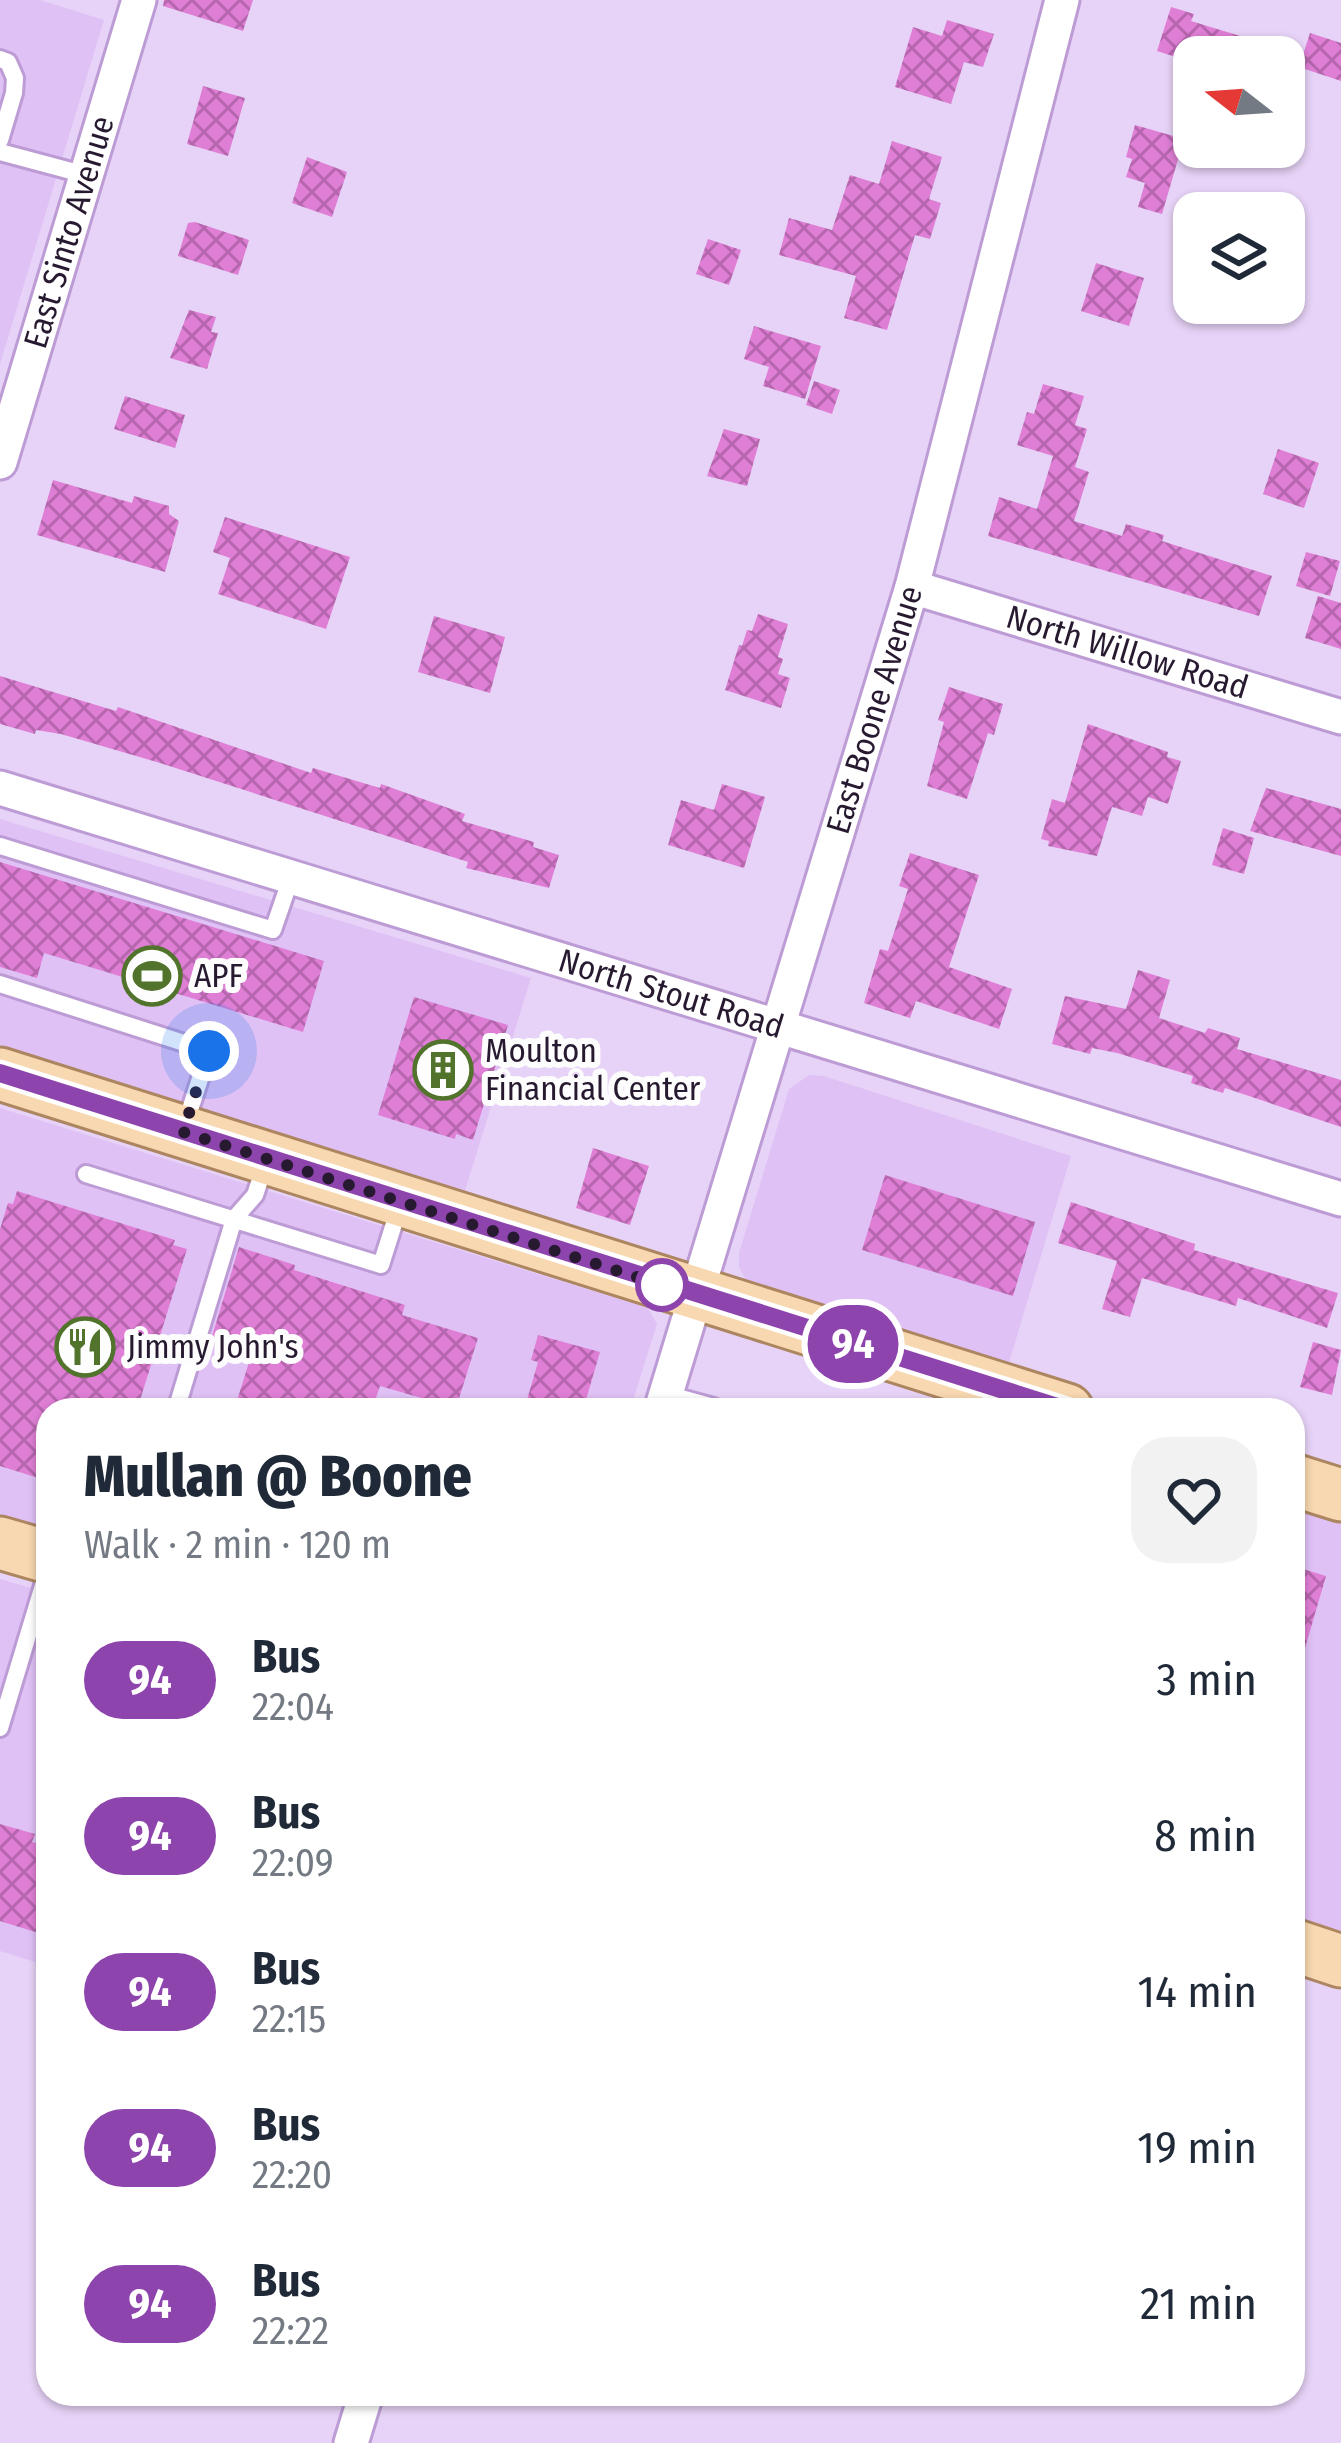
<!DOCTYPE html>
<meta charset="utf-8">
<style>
body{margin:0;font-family:"Fira Sans Condensed",sans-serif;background:#f2f2f3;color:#1f2937;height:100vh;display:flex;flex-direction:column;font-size:45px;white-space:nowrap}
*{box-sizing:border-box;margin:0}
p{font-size:39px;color:#747a83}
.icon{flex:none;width:66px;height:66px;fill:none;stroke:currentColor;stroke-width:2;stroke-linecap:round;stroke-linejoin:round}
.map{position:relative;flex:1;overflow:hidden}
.details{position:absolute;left:36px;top:1398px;width:1269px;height:1008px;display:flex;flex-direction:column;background:#fff;border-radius:36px;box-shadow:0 3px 9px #0004}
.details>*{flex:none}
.badge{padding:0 24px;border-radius:39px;font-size:42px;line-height:78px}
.needle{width:78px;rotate:287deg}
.fabs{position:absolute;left:1173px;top:36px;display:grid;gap:24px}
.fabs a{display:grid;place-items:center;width:132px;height:132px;border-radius:24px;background:#fff;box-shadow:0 3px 9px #0004;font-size:60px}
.you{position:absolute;width:60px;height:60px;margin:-30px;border:9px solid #fff;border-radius:50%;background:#1a73e8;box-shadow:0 0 0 18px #1a73e833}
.map>.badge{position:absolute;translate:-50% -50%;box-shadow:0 0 0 6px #fff}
.round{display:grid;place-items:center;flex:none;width:126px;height:126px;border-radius:36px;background:#f2f2f3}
.summary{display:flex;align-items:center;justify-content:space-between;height:204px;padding:0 48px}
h1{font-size:57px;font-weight:800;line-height:90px}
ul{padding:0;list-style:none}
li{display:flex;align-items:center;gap:36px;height:156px;padding:0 48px}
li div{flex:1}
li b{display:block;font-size:45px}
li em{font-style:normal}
li .badge{min-width:132px;font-weight:700;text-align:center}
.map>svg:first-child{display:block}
.built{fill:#e0c1f6}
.building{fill:url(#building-cross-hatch)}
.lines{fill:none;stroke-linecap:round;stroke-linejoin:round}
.service-casing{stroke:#bd9cd5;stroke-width:22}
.minor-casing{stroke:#bd9cd5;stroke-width:39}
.primary-casing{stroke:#ac8561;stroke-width:57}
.service{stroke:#fff;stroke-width:16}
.minor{stroke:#fff;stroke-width:33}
.primary{stroke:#f8d8b0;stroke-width:51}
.line-casing{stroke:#fff;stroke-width:27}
.line{stroke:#8e44ad;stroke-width:18}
.walk{stroke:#271a30;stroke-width:12;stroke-dasharray:0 21.6}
.stop-dot{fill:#fff;stroke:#8e44ad;stroke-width:6}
.labels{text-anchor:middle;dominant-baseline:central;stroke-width:12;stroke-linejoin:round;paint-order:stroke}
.street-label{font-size:33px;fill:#271a30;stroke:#fdfdfd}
.poi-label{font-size:33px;fill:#271a30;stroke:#fdfdfd;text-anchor:start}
</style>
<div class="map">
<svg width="1341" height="2443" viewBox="0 0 1341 2443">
<defs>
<pattern id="building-cross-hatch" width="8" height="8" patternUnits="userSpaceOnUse" patternTransform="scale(3)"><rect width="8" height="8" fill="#df7ed5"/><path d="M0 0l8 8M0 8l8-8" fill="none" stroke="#b566ad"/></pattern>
</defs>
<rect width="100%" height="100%" fill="#e7d3f7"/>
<g class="built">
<path d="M0 0H40L104 20 0 364Z"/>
<path d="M0 819 531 978 463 1197 0 1054Z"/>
<path d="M809 1075 824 1076 1071 1156 1008 1366 757 1288 745 1279 739 1267V1253L789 1089Z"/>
<path d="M0 1108 648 1308 657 1324 630 1410H48V1540L0 1525Z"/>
<path d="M1293 1507 1341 1521V1938L1293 1923Z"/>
<path d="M0 1579 48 1593V1966L0 1951Z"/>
</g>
<g class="building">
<path d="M164 0H253L243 31 163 6Z"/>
<path d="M1171 7 1194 14 1191 21 1289 51 1288 57H1194V63L1157 51Z"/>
<path d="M947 20 994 34 983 67 964 62 951 104 895 87 913 27 942 36Z"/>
<path d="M1310 33 1341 43V81L1299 67Z"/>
<path d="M203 86 245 98 228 156 187 144Z"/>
<path d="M1135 125 1184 139 1162 214 1138 207 1145 183 1126 177 1132 159 1126 157Z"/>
<path d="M892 141 942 157 929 199 941 203 930 239 915 235 887 330 844 318 856 276 779 255 789 218 832 230 850 175 879 184Z"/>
<path d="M307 157 347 172 332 217 292 203Z"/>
<path d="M195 222 249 240 238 275 178 256 188 223Z"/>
<path d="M708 239 741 250 729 285 696 274Z"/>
<path d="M1096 263 1144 278 1129 326 1081 311Z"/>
<path d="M189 310 216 317 211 332 218 333 207 369 170 358Z"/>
<path d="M754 326 821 346 805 399 763 386 769 367 744 359Z"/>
<path d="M814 381 840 390 832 414 806 405Z"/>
<path d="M1043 384 1084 396 1075 425 1087 429 1075 467 1089 472 1074 521 1122 536 1126 524 1164 535 1162 541 1272 576 1259 616 988 536 999 497 1037 509 1053 456 1017 445 1027 412 1034 414Z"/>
<path d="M125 396 185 415 175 448 114 429Z"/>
<path d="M724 429 760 439 747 486 707 476Z"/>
<path d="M1278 449 1319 463 1304 508 1263 494Z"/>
<path d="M53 480 132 503 134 496 169 506V514L179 521 165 572 37 535Z"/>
<path d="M225 517 350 557 326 629 218 594 230 558 213 552Z"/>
<path d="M1306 552 1340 561 1330 596 1296 586Z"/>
<path d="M1318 596 1341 603V649L1305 638Z"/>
<path d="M758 614 788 624 778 657 783 659 778 674 790 678 781 708 725 690 739 645 742 646 747 630 752 631Z"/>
<path d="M434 616 505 637 490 693 418 672Z"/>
<path d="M0 676 116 711 118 707 311 773 313 768 380 788 381 784 465 814 462 821 534 842 533 847 559 855 549 888 466 868 468 862 160 763 61 734 36 730 35 734 0 724Z"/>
<path d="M949 687 1003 704 994 735 988 733 967 799 927 786 944 722 938 720Z"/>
<path d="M1088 724 1168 752 1167 757 1181 761 1168 804 1148 797 1142 816 1112 807 1097 856 1048 846 1049 841 1041 839 1052 799 1065 803Z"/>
<path d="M722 784 765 797 744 868 668 845 681 800 714 810Z"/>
<path d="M1266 788 1341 809V856L1250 831Z"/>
<path d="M1223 828 1254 838 1244 874 1212 865Z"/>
<path d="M910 853 979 875 949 967 1012 989 999 1029 916 1001 910 1018 864 1003 880 949 888 951 908 889 899 886Z"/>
<path d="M0 862 324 961 303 1032 44 953 37 978 0 967Z"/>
<path d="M1138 970 1170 980 1159 1018 1205 1033 1208 1028 1240 1038 1237 1049 1341 1080V1127L1225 1088 1223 1093 1191 1083 1193 1076 1117 1053 1092 1048 1090 1054 1052 1044 1065 996 1126 1009Z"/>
<path d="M414 997 508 1025 473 1140 456 1134 455 1139 378 1115Z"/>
<path d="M593 1148 649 1166 630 1225 576 1208Z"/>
<path d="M885 1175 1035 1222 1013 1296 862 1250Z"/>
<path d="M17 1191 175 1240 173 1245 187 1249 137 1410H48V1481L0 1466V1229L8 1203 13 1204Z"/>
<path d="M1071 1202 1195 1244 1194 1250 1338 1293 1327 1328 1238 1298 1236 1306 1142 1278 1130 1317 1102 1309 1117 1261 1058 1243Z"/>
<path d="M239 1247 295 1265 294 1270 405 1305 402 1315 478 1338 456 1408 380 1386 372 1410H234L251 1356 210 1343Z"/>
<path d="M538 1335 600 1352 583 1410H524L538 1362 531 1360Z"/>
<path d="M1313 1342 1341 1350 1332 1395 1300 1387Z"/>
<path d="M1293 1566 1326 1576 1300 1665 1293 1664Z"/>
<path d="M0 1824 35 1834 32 1842 47 1846 42 1863 48 1865V1936L0 1921Z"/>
</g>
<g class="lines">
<defs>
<g id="service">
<path d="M0 59 8 62 15 78 14 93 0 140"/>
<path d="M0 152 86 175"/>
<path d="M0 846 273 930 291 878"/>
<path d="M0 984 209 1051 185 1125"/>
<path d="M86 1174 381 1265 399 1208"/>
<path d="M666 1394 714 1407"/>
<path d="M176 1410 234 1219 255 1195 265 1165"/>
<path d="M0 1728 48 1569"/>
</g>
<g id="minor">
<path id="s1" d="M0 462 139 0"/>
<path id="s2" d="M912 587 1341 717"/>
<path id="s3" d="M0 788 1341 1199"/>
<path id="s4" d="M661 1410 912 587 1062 0"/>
<path d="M351 2443 366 2394"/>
</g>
<g id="primary">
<path d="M0 1074 1067 1410"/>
<path d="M1293 1480 1341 1495"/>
<path d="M0 1543 48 1557"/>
<path d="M1293 1945 1341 1961"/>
</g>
</defs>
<use href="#service" class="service-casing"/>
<use href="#minor" class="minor-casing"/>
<use href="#primary" class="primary-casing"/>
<use href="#service" class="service"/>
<use href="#minor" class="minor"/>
<use href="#primary" class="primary"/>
</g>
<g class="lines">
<defs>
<path id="line" d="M0 1073 1067 1410"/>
</defs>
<use href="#line" class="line-casing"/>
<use href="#line" class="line"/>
<path class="walk" d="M209 1051 183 1132 662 1285"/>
</g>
<defs>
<symbol id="stadium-ring" viewBox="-11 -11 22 22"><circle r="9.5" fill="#fdfdfd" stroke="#51732b" stroke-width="1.5"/><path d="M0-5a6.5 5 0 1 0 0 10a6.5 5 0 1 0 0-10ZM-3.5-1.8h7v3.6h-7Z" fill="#51732b"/></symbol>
<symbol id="building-ring" viewBox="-11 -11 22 22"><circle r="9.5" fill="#fdfdfd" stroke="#51732b" stroke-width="1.5"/><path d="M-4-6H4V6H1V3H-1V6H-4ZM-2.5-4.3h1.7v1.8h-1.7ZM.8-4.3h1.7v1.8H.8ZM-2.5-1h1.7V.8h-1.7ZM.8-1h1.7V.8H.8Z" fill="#51732b"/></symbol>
<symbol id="restaurant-ring" viewBox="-11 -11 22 22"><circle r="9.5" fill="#fdfdfd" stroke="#51732b" stroke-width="1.5"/><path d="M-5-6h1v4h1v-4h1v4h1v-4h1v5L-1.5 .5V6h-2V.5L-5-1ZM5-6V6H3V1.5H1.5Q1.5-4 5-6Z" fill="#51732b"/></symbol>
</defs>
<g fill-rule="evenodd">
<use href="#stadium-ring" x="119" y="943" width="66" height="66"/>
<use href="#building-ring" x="410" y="1037" width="66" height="66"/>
<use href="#restaurant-ring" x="52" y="1314" width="66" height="66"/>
</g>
<circle class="stop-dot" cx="662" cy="1285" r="24"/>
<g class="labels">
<g class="street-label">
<text stroke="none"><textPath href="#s1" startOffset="240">East Sinto Avenue</textPath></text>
<text stroke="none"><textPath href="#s2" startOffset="225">North Willow Road</textPath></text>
<text stroke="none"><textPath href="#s4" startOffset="732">East Boone Avenue</textPath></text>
<text stroke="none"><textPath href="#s3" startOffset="702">North Stout Road</textPath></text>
</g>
<g class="poi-label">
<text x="194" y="976">APF</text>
<text x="485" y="1051">Moulton<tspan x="485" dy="38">Financial Center</tspan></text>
<text x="127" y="1347">Jimmy John's</text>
</g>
</g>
</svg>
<div class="fabs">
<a><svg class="needle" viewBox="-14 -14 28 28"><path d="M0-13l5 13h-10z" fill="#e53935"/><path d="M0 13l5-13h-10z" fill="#747a83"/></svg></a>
<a><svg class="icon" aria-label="layers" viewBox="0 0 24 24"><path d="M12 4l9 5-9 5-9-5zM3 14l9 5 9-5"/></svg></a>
</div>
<div class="you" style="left:209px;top:1051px"></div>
<b class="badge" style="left:853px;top:1344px;background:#8e44ad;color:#fff">94</b>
<section class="details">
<div class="summary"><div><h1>Mullan @ Boone</h1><p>Walk · 2 min · 120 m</p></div><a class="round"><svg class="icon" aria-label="heart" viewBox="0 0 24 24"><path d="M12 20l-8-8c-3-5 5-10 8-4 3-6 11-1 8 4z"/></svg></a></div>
<ul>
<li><span class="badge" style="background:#8e44ad;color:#fff">94</span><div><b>Bus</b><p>22:04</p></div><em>3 min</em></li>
<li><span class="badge" style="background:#8e44ad;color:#fff">94</span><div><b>Bus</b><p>22:09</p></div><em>8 min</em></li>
<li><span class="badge" style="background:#8e44ad;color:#fff">94</span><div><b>Bus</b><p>22:15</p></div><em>14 min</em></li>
<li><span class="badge" style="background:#8e44ad;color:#fff">94</span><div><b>Bus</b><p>22:20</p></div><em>19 min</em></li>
<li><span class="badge" style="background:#8e44ad;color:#fff">94</span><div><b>Bus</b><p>22:22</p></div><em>21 min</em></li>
</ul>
</section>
</div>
